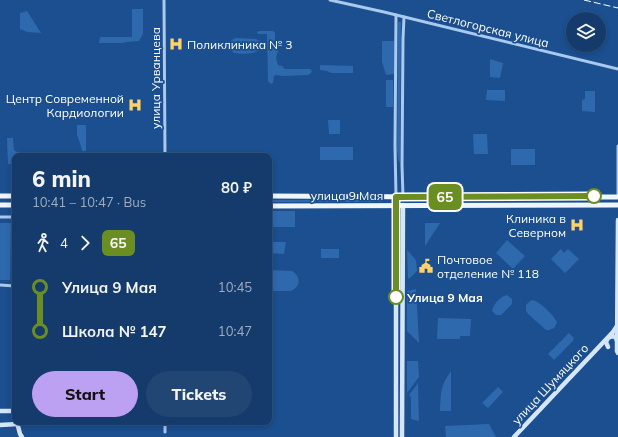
<!DOCTYPE html>
<meta charset="utf-8">
<style>
body{margin:0;font-family:Mulish,sans-serif;background:#214673;color:#f1f3f6;height:100vh;display:flex;flex-direction:column;font-size:15px;white-space:nowrap}
*{box-sizing:border-box;margin:0}
p{font-size:13px;color:#9dadc1}
.icon{flex:none;width:22px;height:22px;fill:none;stroke:currentColor;stroke-width:2;stroke-linecap:round;stroke-linejoin:round}
.map{position:relative;flex:1;overflow:hidden}
.details{position:absolute;left:12px;top:153px;width:260px;height:272px;display:flex;flex-direction:column;background:#143b6b;border-radius:8px;box-shadow:0 2px 6px #0003,0 0 0 1px #33557e}
.details>*{flex:none}
.badge{padding:0 8px;border-radius:6px;font-size:14px;line-height:26px}
.tools{position:absolute;left:566px;top:12px;display:grid;gap:8px}
.tools a{display:grid;place-items:center;width:40px;height:40px;border-radius:50%;background:#143b6b;box-shadow:0 2px 6px #0003,0 0 0 1px #33557e;font-size:20px}
.map>.badge{position:absolute;translate:-50% -50%;box-shadow:0 0 0 2px #fff}
.legs{display:flex;align-items:center;gap:6px;height:44px;padding:0 20px;font-size:13px}
.legs p{margin-inline-start:auto}
.summary{display:flex;align-items:center;justify-content:space-between;height:68px;padding:0 20px}
h1{font-size:22px;font-weight:800;line-height:30px}
.button{display:flex;gap:8px;margin-top:auto;padding:8px 20px}
.button a{flex:1;height:46px;border-radius:24px;background:#bca0f2;color:#111;font-size:16px;font-weight:800;line-height:46px;text-align:center}
.button a+a{background:#214673;color:#f1f3f6}
ul{padding:0 20px;list-style:none}
li{display:flex;align-items:center;gap:14px;height:44px;font-size:15px}
li i{display:grid;place-items:center;width:6px;height:100%;margin:0 5px;background:currentColor}
li i::after{content:'';width:10px;height:10px;margin:-5px;border:3px solid;border-radius:50%;background:#143b6b}
li p{margin-inline-start:auto}
li:first-child i{background:linear-gradient(#0000 50%,currentColor 0)}
li:last-child i{background:linear-gradient(currentColor 50%,#0000 0)}
.map>svg:first-child{display:block}
.green{fill:#2e69ad}
.lines{fill:none;stroke-linecap:round;stroke-linejoin:round}
.street{stroke:#a9c9ee;stroke-width:3}
.secondary{stroke:#d6e6fa;stroke-width:4.5}
.primary{stroke:#f0f6ff;stroke-width:5}
.rail{stroke:#fff;stroke-width:1;stroke-dasharray:7 3;stroke-linecap:butt}
.line-1-casing{stroke:#fff;stroke-width:9}
.line-1{stroke:#6b8e23;stroke-width:6}
.stop-1-dot{fill:#fff;stroke:#6b8e23;stroke-width:2}
.labels{text-anchor:middle;dominant-baseline:central;stroke-width:3.5;stroke-linejoin:round;paint-order:stroke}
.street-label{font-size:12px;fill:#fff;stroke:#1b4f8f}
.poi-label{font-size:12px;fill:#fff;stroke:#1b4f8f;text-anchor:start}
.stop-label{font-size:12px;font-weight:bold;fill:#fff;stroke:#1b4f8f;text-anchor:start}
</style>
<div class="map">
<svg width="618" height="437" viewBox="0 0 618 437">
<rect width="100%" height="100%" fill="#1b4f8f"/>
<g class="green">
<path d="M132 9H143V34L139 41 126 42 123 43H99L100 37H132Z"/>
<path d="M27 11 41 33 27 32 20 29V13Z"/>
<path d="M398 22H401L400 162H399L397 151Z"/>
<path d="M259 31H273L275 33V45L278 51 276 58 278 65 282 66 285 69H310L312 71 311 73 308 75 283 76 276 75 274 76 273 83 271 84 268 81 267 34H258L257 32Z"/>
<path d="M236 38 256 39 261 42C263 56 243 54 234 53L230 49C228 43 230 40 236 38Z"/>
<path d="M382 41H394V74L386 75 382 62Z"/>
<path d="M490 59 503 63 500 78 490 77Z"/>
<path d="M320 65 353 66V73H331L327 71 320 70Z"/>
<rect x="386" y="80" width="7" height="27"/>
<path d="M487 90H505V101L486 100Z"/>
<path d="M585 91H595V112L582 111V100L585 99Z"/>
<path d="M328 120H340V134H329Z"/>
<path d="M77 125H86V151H82L81 146 77 135Z"/>
<path d="M473 134H487L488 154H474Z"/>
<path d="M7 138H13L14 150 17 152H24V156H15V164H8Z"/>
<rect x="320" y="147" width="33" height="13"/>
<rect x="511" y="149" width="24" height="16"/>
<path d="M269 200H383L382 202H269Z"/>
<rect x="269" y="211" width="26" height="16"/>
<path d="M0 223H11L10 280H0Z"/>
<path d="M425 223H440L425 246Z"/>
<path d="M507 240 525 256 513 269 496 253Z"/>
<path d="M269 242H286L284 254 269 253Z"/>
<rect x="321" y="249" width="18" height="9"/>
<path d="M561 249 564 253 568 249 579 259 565 273 551 259Z"/>
<path d="M407 250 416 260 417 271 410 278 408 279Z"/>
<path d="M269 270 292 271C301 276 301 288 290 291H269Z"/>
<path d="M416 289 419 343 407 331V291Z"/>
<path d="M507 295 512 299V304L501 315H496L492 311C493 304 501 296 507 295Z"/>
<path d="M533 300C540 302 555 316 557 323L554 328 549 330H546L528 314 526 311V305L530 301Z"/>
<path d="M438 318 471 319 470 336H460V339H437Z"/>
<path d="M569 333 574 338 572 342 554 360 548 354Z"/>
<path d="M407 361H418L419 377 407 393Z"/>
<path d="M451 371V411H440C441 392 440 387 451 371Z"/>
<path d="M418 383 419 421 411 419V398L409 395Z"/>
<path d="M498 387 503 392 488 408 482 403Z"/>
<path d="M489 424 496 437H446L445 426Z"/>
</g>
<g class="lines">
<g class="street">
<path d="M164 0 165 156"/>
<path d="M330 0 384 12 618 69"/>
<path d="M396 197 395 146 396 15"/>
<path d="M403 197 402 165 403 39 404 17"/>
<path d="M618 197V146"/>
<path d="M0 217H15"/>
<path d="M0 285 15 286"/>
<path d="M165 422V432"/>
</g>
<g class="secondary">
<path d="M618 220 617 351 618 353"/>
<path d="M608 347 606 342 608 338 613 336 616 338 617 341"/>
<path d="M0 411H15"/>
<path d="M17 422 20 434 22 437"/>
<path d="M0 425 18 424"/>
<path d="M396 437V205"/>
<path d="M402 437 403 205"/>
<path d="M514 437 613 332 617 326"/>
</g>
<g class="primary">
<path d="M0 196H15"/>
<path d="M269 196 433 197H618"/>
<path d="M0 205H15"/>
<path d="M269 206 618 205"/>
</g>
<path class="rail" d="M584 0 618 8"/>
</g>
<g class="lines">
<defs>
<path id="line-1" d="M396 297V197L594 196"/>
</defs>
<use href="#line-1" class="line-1-casing"/>
<use href="#line-1" class="line-1"/>
</g>
<defs>
<symbol id="hospital-bare" viewBox="-9 -9 18 18"><path d="M-5-5h3v3.5h4V-5h3V5h-3V1.5h-4V5h-3Z" fill="#ffd166" stroke="#1b4f8f" stroke-width="2.5" paint-order="stroke"/></symbol>
<symbol id="civic-bare" viewBox="-9 -9 18 18"><path d="M-.6-6.5H3V-4.5H.6V-3L4-1V1h2V6H-6V1h2V-1L-.6-3ZM-1.2 2.5V6h2.4V2.5Z" fill="#ffd166" stroke="#1b4f8f" stroke-width="2.5" paint-order="stroke"/></symbol>
</defs>
<g fill-rule="evenodd">
<use href="#hospital-bare" x="166" y="34" width="20" height="20"/>
<use href="#hospital-bare" x="125" y="95" width="20" height="20"/>
<use href="#hospital-bare" x="567" y="215" width="20" height="20"/>
<use href="#civic-bare" x="416" y="256" width="20" height="20"/>
</g>
<g class="stop-1-dot">
<circle cx="594" cy="196" r="7"/>
<circle cx="396" cy="297" r="7"/>
</g>
<g class="labels">
<g class="street-label">
<text transform="translate(488 28) rotate(14)">Светлогорская улица</text>
<text transform="translate(155 78) rotate(-90)">улица Урванцева</text>
<text x="347" y="195">улица 9 Мая</text>
<text transform="translate(550 384) rotate(-47)">улица Шумяцкого</text>
</g>
<g class="poi-label">
<text x="187" y="44">Поликлиника № 3</text>
<text x="124" y="98" text-anchor="end">Центр Современной<tspan x="124" dy="14">Кардиологии</tspan></text>
<text x="566" y="218" text-anchor="end">Клиника в<tspan x="566" dy="14">Северном</tspan></text>
<text x="437" y="259">Почтовое<tspan x="437" dy="14">отделение № 118</tspan></text>
</g>
<g class="stop-label">
<text x="407" y="297">Улица 9 Мая</text>
</g>
</g>
</svg>
<div class="tools">
<a><svg class="icon" aria-label="layers" viewBox="0 0 24 24"><path d="M12 4l9 5-9 5-9-5zM3 14l9 5 9-5"/></svg></a>
</div>
<b class="badge" style="left:445px;top:197px;background:#6b8e23;color:#fff">65</b>
<section class="details">
<div class="summary"><div><h1>6 min</h1><p>10:41 – 10:47 · Bus</p></div><b>80 ₽</b></div>
<div class="legs"><svg class="icon" aria-label="walk" viewBox="0 0 24 24"><circle cx="13" cy="4" r="2"/><path d="M13 8l-2 6 4 7M11 14l-3 7M7 12l3-4h3l4 4"/></svg>4<svg class="icon" aria-label="forward" viewBox="0 0 24 24"><path d="M9 5l7 7-7 7"/></svg><b class="badge" style="background:#6b8e23;color:#fff">65</b></div>
<ul>
<li><i style="color:#6b8e23"></i><b>Улица 9 Мая</b><p>10:45</p></li>
<li><i style="color:#6b8e23"></i><b>Школа № 147</b><p>10:47</p></li>
</ul>
<div class="button"><a>Start</a><a>Tickets</a></div>
</section>
</div>
